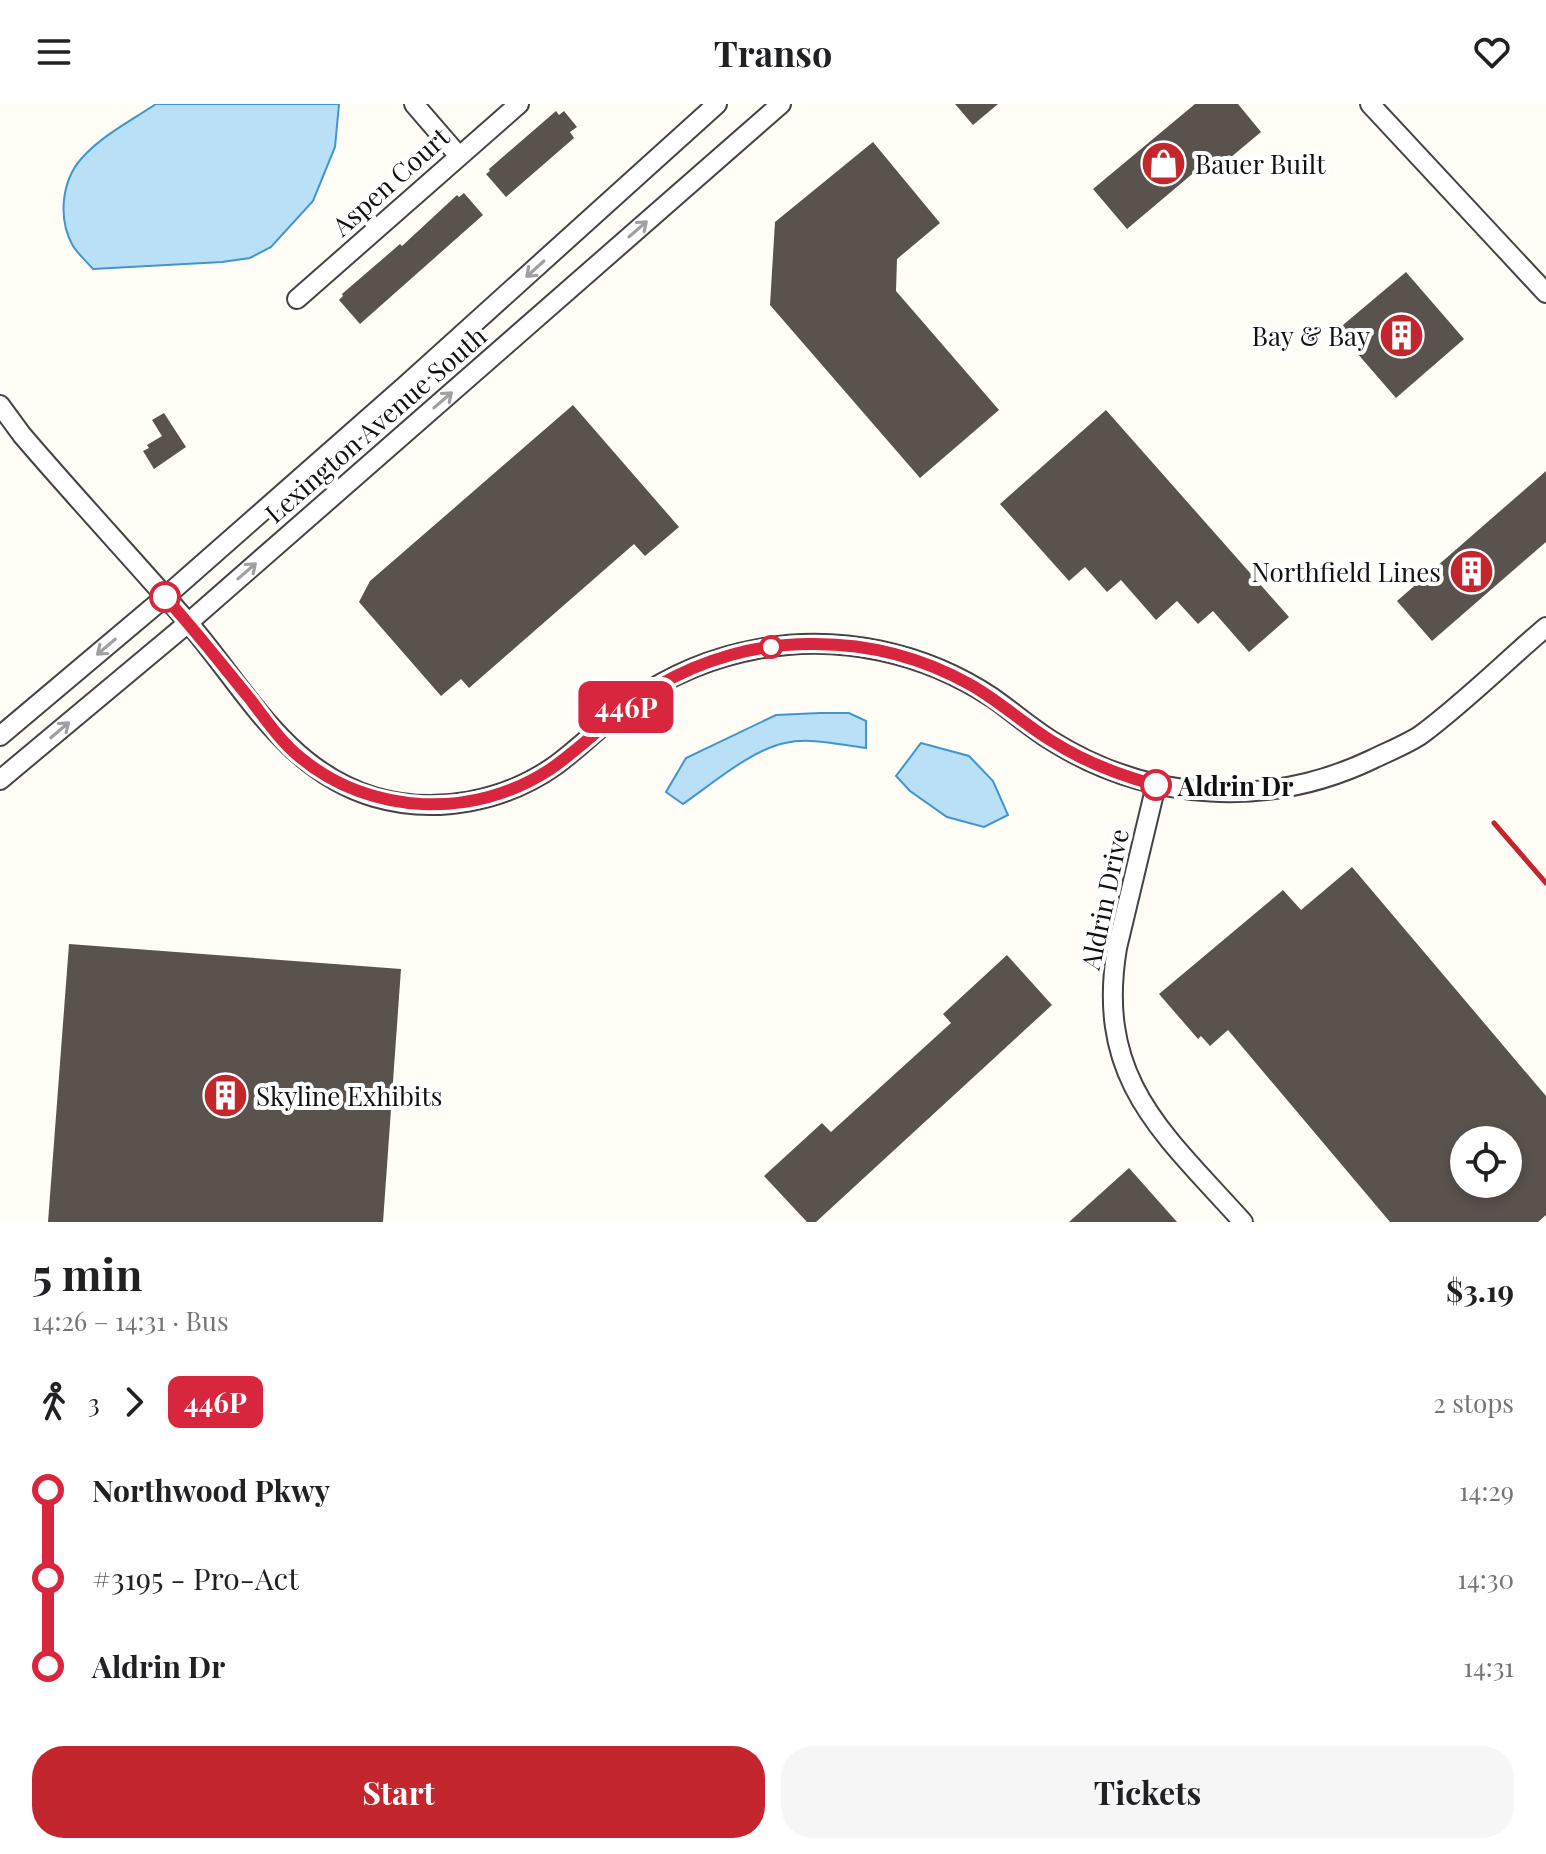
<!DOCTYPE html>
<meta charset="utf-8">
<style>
body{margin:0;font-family:"Playfair Display",serif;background:#f6f6f6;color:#202124;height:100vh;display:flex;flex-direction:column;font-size:30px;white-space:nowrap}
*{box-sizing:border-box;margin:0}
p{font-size:26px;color:#757577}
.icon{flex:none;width:44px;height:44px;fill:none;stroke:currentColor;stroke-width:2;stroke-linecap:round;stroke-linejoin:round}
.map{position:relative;height:1118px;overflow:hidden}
.details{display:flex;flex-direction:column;background:#fff;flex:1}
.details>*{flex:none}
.badge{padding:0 16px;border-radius:12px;font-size:28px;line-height:52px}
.buttons{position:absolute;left:1450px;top:1022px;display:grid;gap:16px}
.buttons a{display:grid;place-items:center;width:72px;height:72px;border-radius:50%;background:#fff;box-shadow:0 4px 12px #0003;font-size:40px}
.map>.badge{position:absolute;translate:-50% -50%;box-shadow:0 0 0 4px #fff}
.legs{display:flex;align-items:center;gap:12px;height:88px;padding:0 32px;font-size:26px}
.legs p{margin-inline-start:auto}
.headline{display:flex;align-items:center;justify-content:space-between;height:136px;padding:0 32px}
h1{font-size:44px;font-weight:700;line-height:60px}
.cta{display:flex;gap:16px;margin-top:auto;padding:16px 32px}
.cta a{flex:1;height:92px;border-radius:32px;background:#c4262e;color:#fff;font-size:32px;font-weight:700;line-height:92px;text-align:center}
.cta a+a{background:#f6f6f6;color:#202124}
ul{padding:0 32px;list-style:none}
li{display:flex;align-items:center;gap:28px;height:88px;font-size:30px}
li i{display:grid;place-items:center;width:12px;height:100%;margin:0 10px;background:currentColor}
li i::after{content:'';width:20px;height:20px;margin:-10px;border:6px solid;border-radius:50%;background:#fff}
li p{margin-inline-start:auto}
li:first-child i{background:linear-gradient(#0000 50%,currentColor 0)}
li:last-child i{background:linear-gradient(currentColor 50%,#0000 0)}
header{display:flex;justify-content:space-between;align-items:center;height:104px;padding:0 32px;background:#fff;font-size:36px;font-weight:700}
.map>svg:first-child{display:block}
.water{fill:#b9e0f7;stroke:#3f96cf;stroke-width:2}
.building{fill:#5a524d;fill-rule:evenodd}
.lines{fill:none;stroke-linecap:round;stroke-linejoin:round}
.minor-casing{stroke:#444;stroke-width:22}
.minor{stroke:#fff;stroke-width:18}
.rail{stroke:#c4262e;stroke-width:5}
.oneway{stroke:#a0a0a0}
.line-1-casing{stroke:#fff;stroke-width:18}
.line-1{stroke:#d7263d;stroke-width:12}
.stop-1-dot{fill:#fff;stroke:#d7263d;stroke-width:4}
.labels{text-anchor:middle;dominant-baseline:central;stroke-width:8;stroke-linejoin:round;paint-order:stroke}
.poi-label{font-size:26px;fill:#111;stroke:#fff;text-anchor:start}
.street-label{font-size:26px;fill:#111;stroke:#fff}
.stop-label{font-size:26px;font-weight:bold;fill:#111;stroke:#fff;text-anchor:start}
</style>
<header><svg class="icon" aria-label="menu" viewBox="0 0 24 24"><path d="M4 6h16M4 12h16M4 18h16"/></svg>Transo<svg class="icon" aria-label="heart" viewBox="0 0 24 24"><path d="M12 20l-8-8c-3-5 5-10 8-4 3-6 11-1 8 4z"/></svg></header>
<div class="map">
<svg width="1546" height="1118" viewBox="0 0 1546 1118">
<rect width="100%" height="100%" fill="#fffdf5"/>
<g class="water">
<path d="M156 0H339L335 43 313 97 271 143 250 154 222 158 93 165C87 158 78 150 73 142 58 116 61 78 81 55 101 32 132 16 156 0Z"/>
<path d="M820 609H849L866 617V644C840 641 811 633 785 639 751 646 712 680 683 700L666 688 686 654 776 611Z"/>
<path d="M921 639 969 652 993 677 1008 711 984 723 947 713 910 687 896 672Z"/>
</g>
<g class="building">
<path d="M955 0H998L973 21Z"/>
<path d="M1195 0H1238L1261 28 1218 64 1210 55 1127 125 1093 85Z"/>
<path d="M556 7 559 11 564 7 577 23 570 28 574 34 506 93 486 70 490 67 489 65Z"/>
<path d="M873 38 940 119 897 155 896 187 999 306 920 374 770 201 775 118Z"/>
<path d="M464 89 483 111 360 220 339 196 343 192 342 190 400 140 402 142 457 91 459 93Z"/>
<path d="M1406 168 1464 235 1396 294 1337 226Z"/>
<path d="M573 301 679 423 645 452 634 440 469 584 461 575 441 592 359 498 370 477Z"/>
<path d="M1106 306 1289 513 1249 548 1213 507 1198 520 1177 497 1156 516 1121 476 1107 488 1085 463 1069 477 1000 400Z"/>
<path d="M164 309 186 343 154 365 143 347 149 344 147 341 162 332 152 316Z"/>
<path d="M1546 367V438L1432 537 1397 497Z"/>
<path d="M1352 763 1546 992V1111L1538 1118H1390L1228 926 1210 942 1201 932 1198 935 1159 890 1283 786 1301 806ZM1464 1036H1508V1080H1464Z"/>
<path d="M69 840 401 865 383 1118H48Z"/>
<path d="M1007 851 1052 901 816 1118H807L764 1072 822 1019 831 1028 951 919 943 910Z"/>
<path d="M1129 1064 1177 1118H1069Z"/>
</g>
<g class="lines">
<defs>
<g id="minor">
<path d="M414 0 458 51"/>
<path d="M1370 0 1546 189"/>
<path d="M297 195 519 0"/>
<path d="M0 301 22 331C75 393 131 453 185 515 243 581 284 666 374 693 435 711 504 698 556 661 583 641 606 617 633 597 670 571 714 553 758 545 839 530 924 548 993 594 1013 608 1031 624 1052 637 1150 698 1269 705 1373 655 1389 647 1408 640 1422 630 1465 598 1505 558 1546 523"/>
<path d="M0 632 165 493 407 280 717 0"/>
<path d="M0 676 188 519 781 0"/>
<path d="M1156 681 1117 844C1095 976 1163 1029 1243 1118"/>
</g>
</defs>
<use href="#minor" class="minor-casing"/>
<use href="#minor" class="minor"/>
<path class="rail" d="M1494 719 1546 779"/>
</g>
<defs><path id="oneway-shaft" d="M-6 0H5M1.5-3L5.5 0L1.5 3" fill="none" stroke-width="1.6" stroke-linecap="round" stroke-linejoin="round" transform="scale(2)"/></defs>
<g class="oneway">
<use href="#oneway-shaft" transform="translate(638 125) rotate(-41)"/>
<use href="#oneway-shaft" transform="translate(535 165) rotate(138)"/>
<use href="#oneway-shaft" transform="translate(443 296) rotate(-41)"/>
<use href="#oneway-shaft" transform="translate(247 467) rotate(-41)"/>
<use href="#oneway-shaft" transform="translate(106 543) rotate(140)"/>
<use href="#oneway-shaft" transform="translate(60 626) rotate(-40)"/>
</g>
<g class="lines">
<defs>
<path id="line-1" d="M165 493C195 526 222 561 250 595 266 616 281 638 301 654 371 712 474 715 549 666 586 641 616 607 654 584 702 555 759 539 815 540 870 540 923 554 971 581 999 597 1023 619 1050 636 1083 657 1118 671 1156 681"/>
</defs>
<use href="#line-1" class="line-1-casing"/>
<use href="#line-1" class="line-1"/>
</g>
<defs>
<symbol id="shop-disc" viewBox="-11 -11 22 22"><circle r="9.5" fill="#c4262e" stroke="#fff"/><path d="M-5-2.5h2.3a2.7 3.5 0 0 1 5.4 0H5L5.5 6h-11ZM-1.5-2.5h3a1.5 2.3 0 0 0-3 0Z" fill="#fff"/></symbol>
<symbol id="building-disc" viewBox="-11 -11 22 22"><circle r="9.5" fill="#c4262e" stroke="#fff"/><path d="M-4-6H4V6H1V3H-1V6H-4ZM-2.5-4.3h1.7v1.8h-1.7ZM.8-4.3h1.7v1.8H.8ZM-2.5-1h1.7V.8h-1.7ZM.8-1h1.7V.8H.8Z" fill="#fff"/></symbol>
</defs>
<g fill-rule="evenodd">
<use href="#shop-disc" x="1138" y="34" width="51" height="51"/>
<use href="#building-disc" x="1376" y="206" width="51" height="51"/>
<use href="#building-disc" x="1446" y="442" width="51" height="51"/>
<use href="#building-disc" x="200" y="966" width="51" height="51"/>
</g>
<g class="stop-1-dot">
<circle cx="165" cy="493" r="14"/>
<circle cx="771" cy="543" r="10"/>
<circle cx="1156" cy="681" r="14"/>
</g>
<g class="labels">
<g class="poi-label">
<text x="1195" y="59">Bauer Built</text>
<text x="1370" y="231" text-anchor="end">Bay &amp; Bay</text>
<text x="1441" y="467" text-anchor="end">Northfield Lines</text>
<text x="256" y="991">Skyline Exhibits</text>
</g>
<g class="street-label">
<text transform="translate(390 77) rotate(-42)">Aspen Court</text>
<text transform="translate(375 320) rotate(-41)">Lexington Avenue South</text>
<text transform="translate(1104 795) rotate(-78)">Aldrin Drive</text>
</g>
<g class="stop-label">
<text x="1178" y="681">Aldrin Dr</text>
</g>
</g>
</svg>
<div class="buttons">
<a><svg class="icon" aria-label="locate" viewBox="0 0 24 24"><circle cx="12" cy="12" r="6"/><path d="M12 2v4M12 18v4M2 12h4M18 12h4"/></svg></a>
</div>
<b class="badge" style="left:626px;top:603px;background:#d7263d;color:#fff">446P</b>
</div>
<section class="details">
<div class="headline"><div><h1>5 min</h1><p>14:26 – 14:31 · Bus</p></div><b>$3.19</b></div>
<div class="legs"><svg class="icon" aria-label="walk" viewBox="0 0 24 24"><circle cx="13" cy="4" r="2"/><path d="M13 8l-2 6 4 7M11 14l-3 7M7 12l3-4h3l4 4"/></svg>3<svg class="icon" aria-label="forward" viewBox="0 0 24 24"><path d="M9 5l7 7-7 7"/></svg><b class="badge" style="background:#d7263d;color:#fff">446P</b><p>2 stops</p></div>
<ul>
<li><i style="color:#d7263d"></i><b>Northwood Pkwy</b><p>14:29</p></li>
<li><i style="color:#d7263d"></i><span>#3195 - Pro-Act</span><p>14:30</p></li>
<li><i style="color:#d7263d"></i><b>Aldrin Dr</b><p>14:31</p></li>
</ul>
<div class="cta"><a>Start</a><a>Tickets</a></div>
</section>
